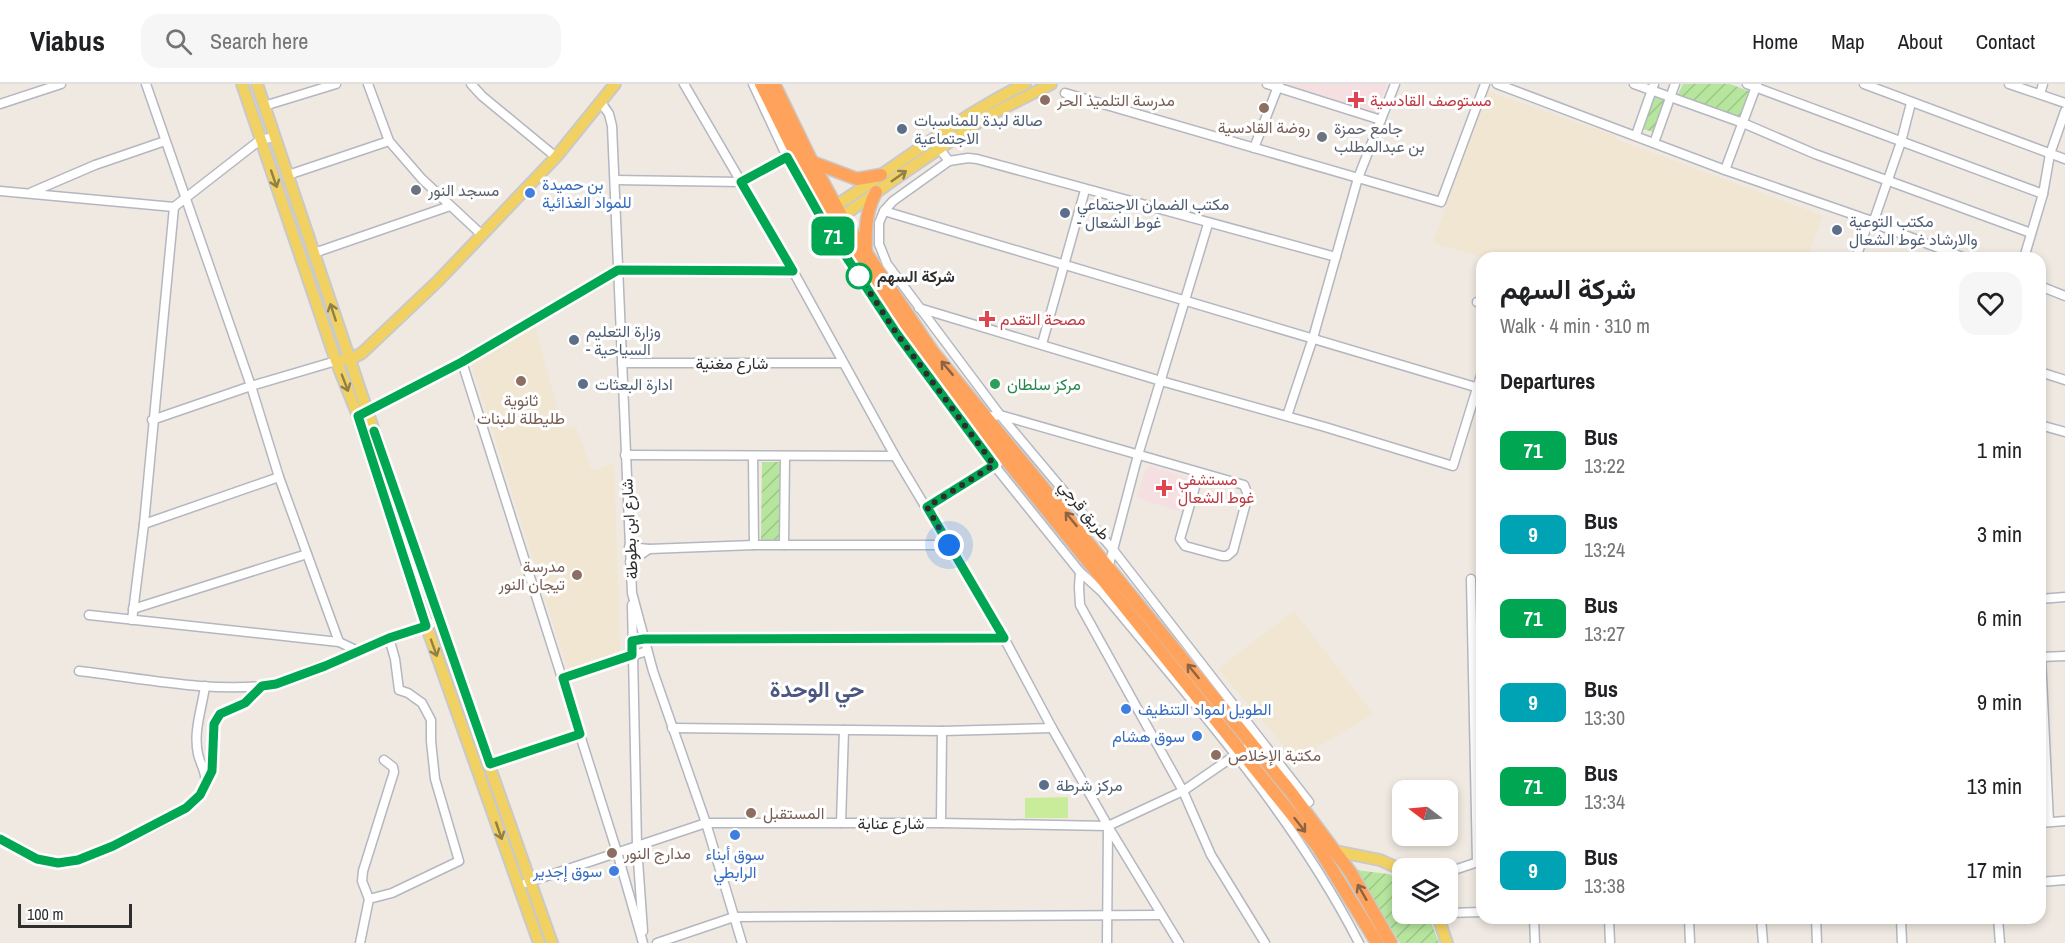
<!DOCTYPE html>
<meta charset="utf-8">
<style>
body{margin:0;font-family:"Archivo Narrow",Vazirmatn,sans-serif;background:#f6f6f6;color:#202124;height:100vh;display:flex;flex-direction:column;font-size:22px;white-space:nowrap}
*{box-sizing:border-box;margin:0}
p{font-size:20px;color:#757577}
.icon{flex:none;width:33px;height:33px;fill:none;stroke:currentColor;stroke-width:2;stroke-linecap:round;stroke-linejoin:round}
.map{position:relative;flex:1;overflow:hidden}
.sheet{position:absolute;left:1476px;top:168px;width:570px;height:672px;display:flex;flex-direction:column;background:#fff;border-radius:18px;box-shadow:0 3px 9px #0003}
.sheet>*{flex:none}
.badge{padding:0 12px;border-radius:9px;font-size:21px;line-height:39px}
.needle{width:39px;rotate:286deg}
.fabs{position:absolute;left:1392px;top:696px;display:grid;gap:12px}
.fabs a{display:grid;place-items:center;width:66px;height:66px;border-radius:12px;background:#fff;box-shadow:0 3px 9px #0003;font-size:30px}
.scale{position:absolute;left:18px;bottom:15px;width:114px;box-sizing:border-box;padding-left:6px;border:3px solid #2e2e2e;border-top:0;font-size:16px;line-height:21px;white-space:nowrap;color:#2e2e2e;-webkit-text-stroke:4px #fff;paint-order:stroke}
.you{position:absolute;width:30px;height:30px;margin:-15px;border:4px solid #fff;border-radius:50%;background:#1a73e8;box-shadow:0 0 0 9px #1a73e833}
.map>.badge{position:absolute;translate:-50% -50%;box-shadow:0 0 0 3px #fff}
h2{padding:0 24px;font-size:22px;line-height:54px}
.round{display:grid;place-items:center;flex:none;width:63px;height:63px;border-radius:18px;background:#f6f6f6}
.overview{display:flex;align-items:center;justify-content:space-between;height:102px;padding:0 24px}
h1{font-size:28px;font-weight:700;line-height:45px}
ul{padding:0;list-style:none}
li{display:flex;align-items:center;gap:18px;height:84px;padding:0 24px}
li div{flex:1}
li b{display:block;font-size:22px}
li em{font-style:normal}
li .badge{min-width:66px;font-weight:700;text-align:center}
header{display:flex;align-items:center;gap:36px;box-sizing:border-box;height:84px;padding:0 30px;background:#fff;border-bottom:2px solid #e0e0e0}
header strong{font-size:28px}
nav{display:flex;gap:33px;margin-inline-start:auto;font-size:21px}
.search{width:420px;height:54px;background:#f6f6f6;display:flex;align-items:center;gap:15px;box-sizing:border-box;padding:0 21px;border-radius:18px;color:#757577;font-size:22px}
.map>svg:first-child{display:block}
.education{fill:#f0e6d1}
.medical{fill:#f5dfe0}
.garden{fill:url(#garden-furrows)}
.pitch{fill:#c9ec9a}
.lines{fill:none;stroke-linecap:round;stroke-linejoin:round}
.minor-casing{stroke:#b4b7c1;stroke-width:11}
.major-casing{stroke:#c9c9c9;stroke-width:14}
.highway-casing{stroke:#c9c9c9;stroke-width:15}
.minor{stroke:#fff;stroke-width:8}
.major{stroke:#f2d163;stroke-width:10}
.highway{stroke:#ffa35c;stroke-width:12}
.oneway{stroke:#908048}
.oneway2{stroke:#8c6343}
.line-casing{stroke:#fff;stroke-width:14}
.line{stroke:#00a651;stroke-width:9}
.walk{stroke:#2e2e2e;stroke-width:6;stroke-dasharray:0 10.8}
.education-dot{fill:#8d6e63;stroke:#fff;stroke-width:2}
.health-dot{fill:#e0444e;stroke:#fff;stroke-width:2}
.service-dot{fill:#5c6f8a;stroke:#fff;stroke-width:2}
.worship-dot{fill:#6b7280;stroke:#fff;stroke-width:2}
.shop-dot{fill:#3f7fe0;stroke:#fff;stroke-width:2}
.stop-dot{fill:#fff;stroke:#00a651;stroke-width:3}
.leisure-dot{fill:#2e9e5b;stroke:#fff;stroke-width:2}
.labels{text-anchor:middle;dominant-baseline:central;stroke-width:6;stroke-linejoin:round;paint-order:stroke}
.education-label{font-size:16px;fill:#785e54;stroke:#fff;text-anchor:start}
.health-label{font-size:16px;fill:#be3a42;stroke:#fff;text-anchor:start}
.service-label{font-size:16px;fill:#4e5e75;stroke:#fff;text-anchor:start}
.worship-label{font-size:16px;fill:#5b616d;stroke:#fff;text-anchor:start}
.shop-label{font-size:16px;fill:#366cbe;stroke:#fff;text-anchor:start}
.stop-label{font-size:16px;font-weight:bold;fill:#2e2e2e;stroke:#fff;text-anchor:start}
.street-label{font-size:16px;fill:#2e2e2e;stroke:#fff}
.leisure-label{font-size:16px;fill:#27864d;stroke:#fff;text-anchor:start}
.district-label{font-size:22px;font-weight:bold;fill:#4d5680;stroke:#fff}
</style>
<header>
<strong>Viabus</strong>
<div class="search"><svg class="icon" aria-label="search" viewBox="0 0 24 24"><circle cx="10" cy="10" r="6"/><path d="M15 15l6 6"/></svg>Search here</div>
<nav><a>Home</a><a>Map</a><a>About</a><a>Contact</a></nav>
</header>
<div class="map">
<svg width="2065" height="859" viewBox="0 0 2065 859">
<defs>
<pattern id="garden-furrows" width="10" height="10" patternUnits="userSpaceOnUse" patternTransform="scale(1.5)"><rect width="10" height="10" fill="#b6e59e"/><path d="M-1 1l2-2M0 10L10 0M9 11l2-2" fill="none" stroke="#9dc588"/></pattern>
</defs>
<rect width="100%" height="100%" fill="#efe9e1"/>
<g class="education">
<path d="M1487 7 1616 52 1615 55 1823 132 1807 174H1486L1433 159Z"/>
<path d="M533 235 563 345 576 343 592 387 614 379 620 567 568 587 471 278Z"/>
<path d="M1294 527 1373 630 1296 676 1218 585Z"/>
</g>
<g class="medical">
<path d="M1286 0H1387L1374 32Z"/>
<path d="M1150 382 1192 395 1182 428 1137 414 1145 387Z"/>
</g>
<g class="garden">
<path d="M1683 0H1730L1751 8 1742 36 1677 12Z"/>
<path d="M1654 13 1666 17 1656 49 1643 45Z"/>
<path d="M762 378H781L779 458H761Z"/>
<path d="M1356 786 1388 790 1402 795V830H1428L1439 859H1400Z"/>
</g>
<path class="pitch" d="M1068 713V734H1025V714Z"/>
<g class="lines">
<defs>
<g id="minor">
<path d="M146 0 251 302 279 393 339 558 358 567"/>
<path d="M368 0 389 57 422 95 482 151"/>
<path d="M471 0 482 12 556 73"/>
<path d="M684 0 793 187 895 372 1004 554 1052 644 1108 742 1107 859"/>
<path d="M753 0 787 73 824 139 897 250 994 381 1080 488 1079 503 1080 521 1183 707 1211 771 1265 859"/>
<path d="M1267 0 1381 36"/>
<path d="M1497 0 1725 86 1869 136 1873 139 1965 174"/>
<path d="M1634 0 1743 39 1815 70 2031 149"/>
<path d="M1747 0 2043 110"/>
<path d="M1864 0 2065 75"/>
<path d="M2009 0 2065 19"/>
<path d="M1065 9 1441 118 1485 0"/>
<path d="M2040 10 2043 0"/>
<path d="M600 17 609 30 612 42 632 509 653 587 706 739 742 859"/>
<path d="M0 20 61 0"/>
<path d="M264 22 336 0"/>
<path d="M1636 51 1654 0"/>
<path d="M932 55 949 77"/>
<path d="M1654 59 1675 0"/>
<path d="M1254 64 1279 0"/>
<path d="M1725 86 1757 0"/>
<path d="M288 91 389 57"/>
<path d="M615 96 741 98 787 73"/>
<path d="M0 107 174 123 260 56 274 53"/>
<path d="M32 108 95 81 165 57"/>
<path d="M884 127 1482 305"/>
<path d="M1873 139 1901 58 1911 19"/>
<path d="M314 169 450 122"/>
<path d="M1856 174 1869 136"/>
<path d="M2024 174 2043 110 2050 70 2065 27"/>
<path d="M2040 202 2065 212"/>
<path d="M1477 218 1482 219"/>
<path d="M919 224 1161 297 1325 343 1453 382 1482 288"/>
<path d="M1042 260 1085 106"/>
<path d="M462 278 617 768 643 859"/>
<path d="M622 279H843"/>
<path d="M2040 288 2065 296"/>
<path d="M363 329 462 278 618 186 793 187"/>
<path d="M1287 332 1313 254 1358 94 1395 0"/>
<path d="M987 333 1000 331 887 180 879 160V139L884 127 893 117 949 77 968 74 977 75 1336 173"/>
<path d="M152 336 251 302 336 277"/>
<path d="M2040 341 2065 348"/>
<path d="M625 371 895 372"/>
<path d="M753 372 754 461"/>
<path d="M1199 389 1180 455 1185 462 1222 472H1227L1233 467 1248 411 1244 401 1000 331 1114 467 1309 718"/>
<path d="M928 423 998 379"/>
<path d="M144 440 279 393"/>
<path d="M784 461 785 372"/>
<path d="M629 463 649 465 630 478"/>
<path d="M649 465 754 461H949"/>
<path d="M1109 481 1138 371 1208 140"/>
<path d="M1080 488 1102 508C1194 619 1293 730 1359 859"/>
<path d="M1471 495 1477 778"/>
<path d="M2040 515 2065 513"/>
<path d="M632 521 637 762 643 847"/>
<path d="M133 525 307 470"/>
<path d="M89 531 339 558"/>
<path d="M132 536 144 440 174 123"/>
<path d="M632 557 644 555 1004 554"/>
<path d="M2040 573 2065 572"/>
<path d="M2041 573 2049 738"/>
<path d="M79 587C142 594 208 609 272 601L438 537"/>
<path d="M563 594 647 567"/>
<path d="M672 644 942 647 1052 644"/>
<path d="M384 676 393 683 394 688 363 787 362 797 369 815 392 809 459 777 435 695 431 657V636L422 619 408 609 399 606 395 575 389 554"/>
<path d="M490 680 580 650"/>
<path d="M206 696 212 687 214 640C219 625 233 627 245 619 251 614 257 608 262 602"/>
<path d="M841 739 844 646"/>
<path d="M941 739 942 647"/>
<path d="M2040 739 2065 737"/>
<path d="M1109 744 1179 859"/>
<path d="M0 755C19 764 37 779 59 779 83 779 169 737 189 722 196 717 203 709 205 701 208 690 200 680 198 670 193 647 202 625 205 602"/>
<path d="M1448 788 1481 777"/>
<path d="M2040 798 2065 796"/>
<path d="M526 799 706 739H941L1108 742 1183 707 1244 665"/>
<path d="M1448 829 1482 828"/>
<path d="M1534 834 1535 859"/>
<path d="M1609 834 1610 859"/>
<path d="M1689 834 1690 859"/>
<path d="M1761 834 1763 859"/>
<path d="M1816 834 1817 859"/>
<path d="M1901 834 1902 859"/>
<path d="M1998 834 2000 859"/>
<path d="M360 859 369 815"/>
<path d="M657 859 734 833 1161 831"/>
</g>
<g id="major">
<path d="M242 0 336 277 358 332 426 541 539 859"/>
<path d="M257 0 438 537 552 859"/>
<path d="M829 126C894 85 955 34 1025 0"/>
<path d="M837 136 902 90 986 33 1051 0"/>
<path d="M343 276H349L362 269 438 197 556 73 615 0"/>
<path d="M1335 767 1380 776 1402 786"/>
<path d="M1437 830 1447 859"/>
</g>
<g id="highway">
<path d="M761 0 805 89 827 127 925 275 1318 763 1377 859"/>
<path d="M774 0 812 78 842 133 933 268 1290 707 1351 789 1391 859"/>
<path d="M812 78 857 95 881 91"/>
<path d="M866 167C865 145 866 127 876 108"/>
</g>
</defs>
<use href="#minor" class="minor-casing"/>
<use href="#major" class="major-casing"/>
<use href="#highway" class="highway-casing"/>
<use href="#minor" class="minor"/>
<use href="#major" class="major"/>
<use href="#highway" class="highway"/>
</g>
<defs><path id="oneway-shaft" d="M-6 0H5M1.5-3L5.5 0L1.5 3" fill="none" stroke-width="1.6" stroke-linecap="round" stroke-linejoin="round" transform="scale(1.5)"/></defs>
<g class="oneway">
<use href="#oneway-shaft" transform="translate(899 92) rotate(-35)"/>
<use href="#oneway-shaft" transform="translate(274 95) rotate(71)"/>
<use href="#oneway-shaft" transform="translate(333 228) rotate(-108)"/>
<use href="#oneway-shaft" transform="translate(345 299) rotate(69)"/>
<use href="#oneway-shaft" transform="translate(434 564) rotate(70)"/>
<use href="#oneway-shaft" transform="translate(499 747) rotate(71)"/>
</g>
<g class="oneway2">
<use href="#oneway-shaft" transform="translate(947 284) rotate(-130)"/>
<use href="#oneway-shaft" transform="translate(1071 435) rotate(-129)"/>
<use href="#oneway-shaft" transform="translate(1193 587) rotate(-129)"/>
<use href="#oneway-shaft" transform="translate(1300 741) rotate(52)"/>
<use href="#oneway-shaft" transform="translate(1362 808) rotate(-120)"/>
</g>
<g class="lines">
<defs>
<path id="line" d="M0 755 37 775 58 779 78 776 113 762 186 724 200 711 212 687 214 640 220 630 245 619 262 602 276 600 325 582 389 554 426 542 358 332 462 278 618 186 793 187 741 98 787 73 824 139 897 250 994 381 927 423 1004 554 644 555 632 557V571L563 594 580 650 490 680 374 347"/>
</defs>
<use href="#line" class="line-casing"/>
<use href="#line" class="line"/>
<path class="walk" d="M859 192 897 250 994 381 927 423 949 461"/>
</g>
<g class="education-dot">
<circle cx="1045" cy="16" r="6"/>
<circle cx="1264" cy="24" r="6"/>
<circle cx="521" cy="297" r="6"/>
<circle cx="577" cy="491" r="6"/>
<circle cx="1216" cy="671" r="6"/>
<circle cx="751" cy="729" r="6"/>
<circle cx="612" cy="769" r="6"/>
</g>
<g class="health-dot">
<path d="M1353 7h6v6h6v6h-6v6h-6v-6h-6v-6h6z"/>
<path d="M984 226h6v6h6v6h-6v6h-6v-6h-6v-6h6z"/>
<path d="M1161 395h6v6h6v6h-6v6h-6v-6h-6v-6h6z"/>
</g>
<g class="service-dot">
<circle cx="902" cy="45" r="6"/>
<circle cx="1065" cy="129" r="6"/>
<circle cx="1837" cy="146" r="6"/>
<circle cx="574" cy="256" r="6"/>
<circle cx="583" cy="300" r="6"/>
<circle cx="1044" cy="701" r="6"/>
</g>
<g class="worship-dot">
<circle cx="1322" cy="53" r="6"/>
<circle cx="416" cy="106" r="6"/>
</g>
<g class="shop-dot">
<circle cx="530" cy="109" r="6"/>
<circle cx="1126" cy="625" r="6"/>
<circle cx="1197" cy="652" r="6"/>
<circle cx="735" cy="751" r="6"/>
<circle cx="614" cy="787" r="6"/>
</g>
<circle class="stop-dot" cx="859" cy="192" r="12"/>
<circle class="leisure-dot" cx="995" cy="300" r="6"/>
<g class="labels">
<g class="education-label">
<text x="1057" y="16">مدرسة التلميذ الحر</text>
<text x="1264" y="43" text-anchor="middle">روضة القادسية</text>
<text x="521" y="316" text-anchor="middle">ثانوية<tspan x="521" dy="18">طليطلة للبنات</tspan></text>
<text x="565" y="482" text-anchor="end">مدرسة<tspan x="565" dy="18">تيجان النور</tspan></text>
<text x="1228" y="671">مكتبة الإخلاص</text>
<text x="763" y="729">المستقبل</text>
<text x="624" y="769">مدارج النور</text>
</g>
<g class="health-label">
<text x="1370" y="16">مستوصف القادسية</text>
<text x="1000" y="235">مصحة التقدم</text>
<text x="1178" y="395">مستشفي<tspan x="1178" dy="18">غوط الشعال</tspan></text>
</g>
<g class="service-label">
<text x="914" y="36">صالة لبدة للمناسبات<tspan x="914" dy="18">الاجتماعية</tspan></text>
<text x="1077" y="120">مكتب الضمان الاجتماعي<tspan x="1077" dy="18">- غوط الشعال</tspan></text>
<text x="1849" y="137">مكتب التوعية<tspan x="1849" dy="18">والارشاد غوط الشعال</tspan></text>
<text x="586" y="247">وزارة التعليم<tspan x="586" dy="18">- السياحية</tspan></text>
<text x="595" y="300">ادارة البعثات</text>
<text x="1056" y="701">مركز شرطة</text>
</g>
<g class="worship-label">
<text x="1334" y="44">جامع حمزة<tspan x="1334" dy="18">بن عبدالمطلب</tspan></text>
<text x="428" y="106">مسجد النور</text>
</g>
<g class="shop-label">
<text x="542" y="100">بن حميدة<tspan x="542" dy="18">للمواد الغذائية</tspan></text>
<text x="1138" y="625">الطويل لمواد التنظيف</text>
<text x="1185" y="652" text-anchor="end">سوق هشام</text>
<text x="735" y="770" text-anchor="middle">سوق أبناء<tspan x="735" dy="18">الرابطي</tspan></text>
<text x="602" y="787" text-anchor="end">سوق إجدير</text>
</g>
<g class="stop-label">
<text x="877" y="192">شركة السهم</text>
</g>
<g class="street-label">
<text x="732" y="279">شارع مغنية</text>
<text transform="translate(1085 426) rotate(51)">طريق قرجي</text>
<text transform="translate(629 445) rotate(-93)">شارع ابن بطوطة</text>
<text x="891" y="739">شارع عنابة</text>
</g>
<g class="leisure-label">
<text x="1007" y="300">مركز سلطان</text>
</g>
<g class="district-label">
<text x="817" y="605">حي الوحدة</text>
</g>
</g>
</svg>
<div class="fabs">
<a><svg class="needle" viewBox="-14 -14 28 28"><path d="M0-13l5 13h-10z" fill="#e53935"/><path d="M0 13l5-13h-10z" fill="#757577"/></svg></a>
<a><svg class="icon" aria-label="layers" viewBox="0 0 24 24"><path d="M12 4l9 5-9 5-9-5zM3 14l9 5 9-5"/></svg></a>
</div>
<div class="scale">100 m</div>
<div class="you" style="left:949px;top:461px"></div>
<b class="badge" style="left:833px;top:152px;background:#00a651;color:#fff">71</b>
<section class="sheet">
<div class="overview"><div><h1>شركة السهم</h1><p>Walk · 4 min · 310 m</p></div><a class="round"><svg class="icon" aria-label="heart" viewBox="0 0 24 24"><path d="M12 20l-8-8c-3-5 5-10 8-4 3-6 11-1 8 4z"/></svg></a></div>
<h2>Departures</h2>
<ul>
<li><span class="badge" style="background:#00a651;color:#fff">71</span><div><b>Bus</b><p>13:22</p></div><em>1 min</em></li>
<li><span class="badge" style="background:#00a3b4;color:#fff">9</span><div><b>Bus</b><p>13:24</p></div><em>3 min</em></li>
<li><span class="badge" style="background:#00a651;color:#fff">71</span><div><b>Bus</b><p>13:27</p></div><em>6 min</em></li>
<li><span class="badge" style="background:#00a3b4;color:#fff">9</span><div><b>Bus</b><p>13:30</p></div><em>9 min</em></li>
<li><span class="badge" style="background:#00a651;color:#fff">71</span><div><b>Bus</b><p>13:34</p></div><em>13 min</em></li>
<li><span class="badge" style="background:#00a3b4;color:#fff">9</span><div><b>Bus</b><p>13:38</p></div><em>17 min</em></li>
</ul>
</section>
</div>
